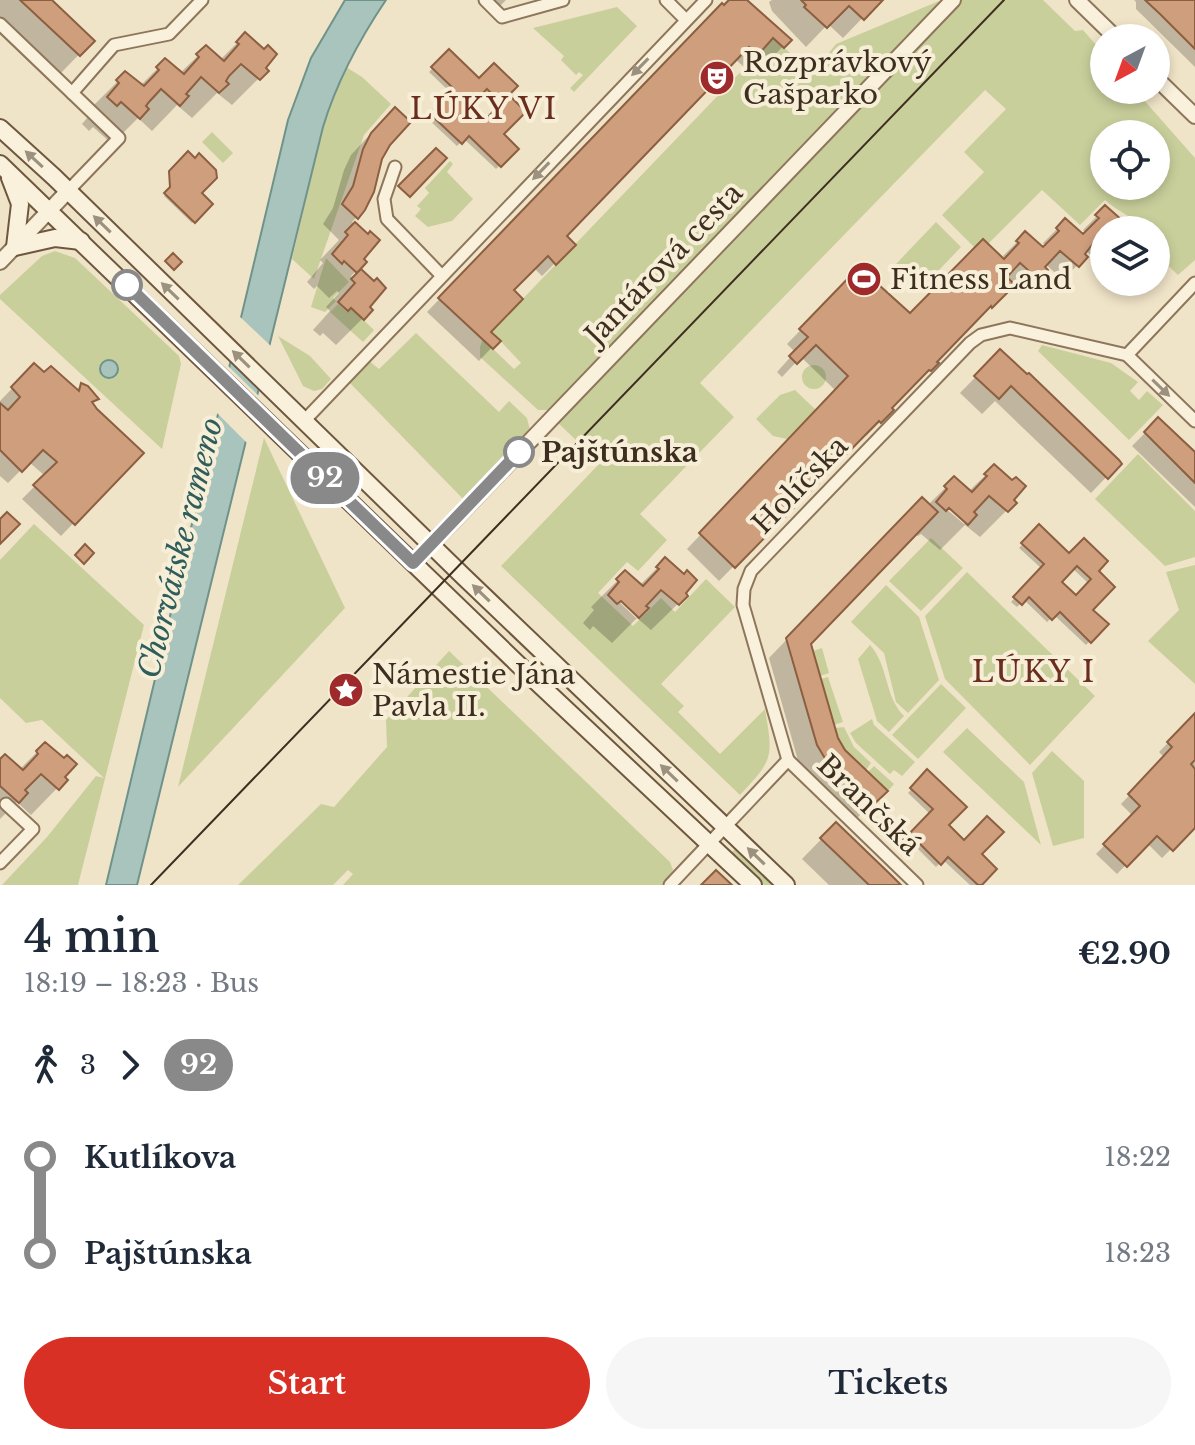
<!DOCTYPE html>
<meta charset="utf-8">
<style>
body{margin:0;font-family:"Libre Baskerville",serif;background:#f6f6f7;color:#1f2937;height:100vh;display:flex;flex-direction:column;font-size:30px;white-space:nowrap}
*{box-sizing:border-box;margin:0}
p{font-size:26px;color:#747a83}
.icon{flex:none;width:44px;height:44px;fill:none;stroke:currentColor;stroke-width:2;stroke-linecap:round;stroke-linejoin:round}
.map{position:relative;height:885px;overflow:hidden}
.sheet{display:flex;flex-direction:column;background:#fff;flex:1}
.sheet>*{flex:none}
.badge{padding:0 16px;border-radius:26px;font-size:28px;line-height:52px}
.needle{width:52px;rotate:221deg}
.controls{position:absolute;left:1090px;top:24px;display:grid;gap:16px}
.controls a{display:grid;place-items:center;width:80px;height:80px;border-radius:50%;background:#fff;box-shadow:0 4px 12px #0003;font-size:40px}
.map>.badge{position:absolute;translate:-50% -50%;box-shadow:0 0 0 4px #fff}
.legs{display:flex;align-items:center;gap:12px;height:88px;padding:0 24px;font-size:26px}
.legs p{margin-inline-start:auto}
.headline{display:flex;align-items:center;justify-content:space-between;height:136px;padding:0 24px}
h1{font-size:44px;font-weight:600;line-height:60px}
.button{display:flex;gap:16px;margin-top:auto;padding:16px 24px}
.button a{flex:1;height:92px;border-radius:48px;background:#d93025;color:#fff;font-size:32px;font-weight:600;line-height:92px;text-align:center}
.button a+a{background:#f6f6f7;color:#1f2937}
ul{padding:0 24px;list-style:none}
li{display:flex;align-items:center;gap:28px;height:96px;font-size:30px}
li i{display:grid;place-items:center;width:12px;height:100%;margin:0 10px;background:currentColor}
li i::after{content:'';width:20px;height:20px;margin:-10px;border:6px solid;border-radius:50%;background:#fff}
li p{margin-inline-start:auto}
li:first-child i{background:linear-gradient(#0000 50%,currentColor 0)}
li:last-child i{background:linear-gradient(currentColor 50%,#0000 0)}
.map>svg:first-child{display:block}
.green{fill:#c9cf9b;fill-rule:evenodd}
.water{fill:#a9c4bc;stroke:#6f938a;stroke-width:2}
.pier{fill:#f0e4c8}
.shadow{fill:#0003;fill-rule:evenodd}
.building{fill:#cf9f7d;stroke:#8d5f41;stroke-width:2;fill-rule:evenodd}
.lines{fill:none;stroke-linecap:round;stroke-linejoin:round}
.minor-casing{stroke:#8d765c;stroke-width:15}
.tertiary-casing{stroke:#8d765c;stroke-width:18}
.secondary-casing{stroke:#6f573f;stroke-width:20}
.minor{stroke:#faf1dc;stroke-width:11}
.tertiary{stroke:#faf1dc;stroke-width:14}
.secondary{stroke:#faf1dc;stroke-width:16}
.tram{stroke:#3d2e20;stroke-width:2}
.oneway{fill:#9c907e}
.line-1-casing{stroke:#fff;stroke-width:18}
.line-1{stroke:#898989;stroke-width:12}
.stop-1-dot{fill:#fff;stroke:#898989;stroke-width:4}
.labels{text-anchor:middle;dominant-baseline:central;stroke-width:8;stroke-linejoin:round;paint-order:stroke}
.poi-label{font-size:28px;fill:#3d2e20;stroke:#f7eed8;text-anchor:start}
.street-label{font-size:28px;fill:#3d2e20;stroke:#f7eed8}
.stop-label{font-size:28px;font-weight:bold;fill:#3d2e20;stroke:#f7eed8;text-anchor:start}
.neighbourhood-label{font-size:30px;letter-spacing:2px;fill:#6b2e1e;stroke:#f7eed8}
.water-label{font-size:30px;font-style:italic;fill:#2f5d5a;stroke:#f7eed8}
</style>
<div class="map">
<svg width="1195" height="885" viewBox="0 0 1195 885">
<rect width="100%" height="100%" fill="#f0e4c8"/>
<g class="green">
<path d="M962 0H1043L1075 31 1083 30 1104 54V90H1135L1195 158V260L1178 275 1158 256 1156 230H1145C1133 216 1118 212 1105 200L1080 225 1042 190 988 244 983 239 975 248 942 215 984 172 964 152 1006 109 985 90 700 383 734 417 640 514 667 540 638 571 627 562 598 593 633 626 661 598 675 612 706 579 735 607 661 684 684 706 678 712 720 754 765 709C773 757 774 759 740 795L501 566 600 463 557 422ZM1104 134H1156V186H1104Z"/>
<path d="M939 1 918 30 553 410H538L480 357V347L483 339 514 369 521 363 492 332 509 314 500 305 513 309 773 38 813 73 836 44Z"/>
<path d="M617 7 637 26 574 92 570 88 583 75 579 72 576 75 561 60 564 56 533 28Z"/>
<path d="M346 67 362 77 391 104 364 135 314 279 292 259 323 127Z"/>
<path d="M212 132 233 153 223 163 202 142Z"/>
<path d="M450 161 453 164 447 172 473 199 452 221 428 227 415 216 421 209 417 206 429 193 425 188Z"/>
<path d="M936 222 961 247 921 289 896 264Z"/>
<path d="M55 251 75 258 179 356 181 364 162 449 0 299V295L42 256Z"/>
<path d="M326 258 349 282 333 298 336 301 325 312 311 307Z"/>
<path d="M338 304 347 312 351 308 374 330 363 342 330 312Z"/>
<path d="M416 333 499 412 509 401 527 418 530 430 526 437 465 501 348 381 368 360 379 369Z"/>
<path d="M278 336 310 356 331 379 322 389 314 391 303 386Z"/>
<path d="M1042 345 1111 363 1138 382 1130 391 1139 400 1147 391 1163 405 1129 440 1038 351Z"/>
<circle cx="814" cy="377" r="12"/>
<path d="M795 390 816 410 787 439 773 436 756 419 780 395Z"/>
<path d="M264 438 345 608 178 787Z"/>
<path d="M1138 454 1195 511V557L1165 566 1095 499Z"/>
<path d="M34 524 144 625 78 885H2L47 837 96 776 104 778 42 720 26 723 0 698V560Z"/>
<path d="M931 538 963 568 921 611 889 581Z"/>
<path d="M1195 565V684L1148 641 1179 610 1166 572Z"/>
<path d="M967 572 1095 696 1030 765 945 679 925 616Z"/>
<path d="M886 585 919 617 939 680 908 713 896 702 884 653 851 622Z"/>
<path d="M870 645C889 666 884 696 904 716L889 732 877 721 858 659Z"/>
<path d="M822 648 829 673 820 676 813 651Z"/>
<path d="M449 651 670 862 673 870 663 885H343L353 874 348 870 333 885H238L321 804 334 807 387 747 386 720Z"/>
<path d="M828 677 843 722 834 725 821 679Z"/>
<path d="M941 684 966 708 918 759 892 735Z"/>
<path d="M872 719 874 725 915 762 902 776 894 770 890 774 856 743 850 733Z"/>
<path d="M844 727 854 747 871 763 866 770C852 757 840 747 835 728Z"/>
<path d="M967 728 1024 782 1041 845 943 752Z"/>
<path d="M1052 751 1084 781V838L1053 846 1032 773Z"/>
<path d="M874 766 894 784 888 791 868 772Z"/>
<path d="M737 847 776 885H764L731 853Z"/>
</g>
<g class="water">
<path d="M345 0H386C359 40 337 81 323 127L137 885H106L288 120 311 58Z"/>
<circle cx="109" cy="369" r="9"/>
</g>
<g class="pier">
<path d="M238 315 274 349 263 392 228 357Z"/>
<path d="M226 364 262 399 250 446 215 411Z"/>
</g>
<g class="shadow">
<path d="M0 0H49L92 41 59 75 0 19Z"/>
<path d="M484 0H506L496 10Z"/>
<path d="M727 0H747L789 40 770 60 760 50 744 67 735 59 564 236 555 263 542 276 534 268 511 290 489 332 498 341 479 361 427 312Z"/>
<path d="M772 0H880L843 38 828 24 806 47 772 11 769 2Z"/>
<path d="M1134 0H1195V67L1136 9V2Z"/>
<path d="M245 35 266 71 232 105 217 93 192 118 177 105 152 131 138 118 112 144 93 127 89 131 82 124 94 110 91 108 126 73 140 86 166 60 180 73 206 48 220 60Z"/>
<path d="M449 52 479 81 506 95 501 134 516 149 496 169 464 139 457 146 428 119 452 94 429 72ZM482 92 499 108 486 122 469 106Z"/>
<path d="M375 129 388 144 380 158 364 209 352 222 368 237 361 259 364 263 351 276 371 310 336 345 323 333 320 336 313 330 330 311 326 307 339 293 337 291 329 298 317 286 314 289 307 282 323 263 320 260 339 240 323 224 333 208 344 170 351 155Z"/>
<path d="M188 154 200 193 210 204 192 223 164 196 169 190V174Z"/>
<path d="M1105 208 1132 230H1104V266L1086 251 1082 254 1085 257 1063 280 1041 260 1046 270 1024 292 1011 281 1010 291 996 305H992L975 319 930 370 889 408 891 410 880 422 866 436 864 434 719 581 687 549 836 391 801 357 782 377 777 372 795 352 787 344 859 270 910 315 1003 262 1006 259 1003 256 1025 234 1043 249 1046 246 1043 243 1065 221 1083 237 1086 233 1083 230ZM1014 254 1039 276 1036 279 1012 257Z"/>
<path d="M1000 352 1119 464 1091 493 995 401 982 414 960 393Z"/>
<path d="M34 366 75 391 81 385 96 399 91 405 141 453 61 536 22 499 45 476 29 462 8 483 0 476V401Z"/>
<path d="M1158 420 1195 456V507L1132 446Z"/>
<path d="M994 467 1014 503 980 537 965 525 940 550 921 534 918 536 914 533 809 644 836 739 844 751 885 791 852 823 799 764 769 658 903 518 928 505 954 479 968 492ZM946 504 967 522 964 524 944 507Z"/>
<path d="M1039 527 1069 556 1096 571 1090 610 1106 624 1086 645 1054 615 1047 622 1024 600 1017 607 1011 602 1042 569 1019 548ZM1072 568 1089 584 1076 598 1059 582Z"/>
<path d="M665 560 686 596 651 630 637 618 612 643 593 626 590 630 583 623 594 610 591 607 625 573 640 585ZM618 596 639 615 636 618 616 599Z"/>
<path d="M1195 715V757L1192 760 1195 763V825L1162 858 1147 843 1117 874 1096 854 1133 816 1121 804 1165 758 1159 752Z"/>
<path d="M45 744 65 780 31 815 17 802 0 819V762L19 770Z"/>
<path d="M927 772 946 825 979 854 980 885H970L943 860 936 867 913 844 905 852 900 846 930 814 908 793Z"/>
<path d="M836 824 898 885H829L802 859Z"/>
</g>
<g class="building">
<path d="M20 0H52L95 41 80 56Z"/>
<path d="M729 0H747L792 40 784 48 773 38 758 55 749 47 567 236 576 245 556 265 548 256 514 290 523 299 491 332 501 341 493 349 438 298 722 3 724 5Z"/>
<path d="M801 0H883L864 20 849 6 827 28 804 7 806 5Z"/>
<path d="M1145 0H1195V49L1160 14Z"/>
<path d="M245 32 264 49 268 45 277 54 266 68 269 71 260 80 241 64 229 76 226 81 229 84 219 93 201 77 186 94 189 96 180 106 161 89 149 102 146 106 149 109 140 119 121 102 117 106 107 97 119 83 116 80 125 71 144 86 159 70 156 67 165 58 184 74 199 57 196 54 206 45 224 61 239 44 236 42Z"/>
<path d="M449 49 479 78 494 63 518 86 509 95 526 112 504 134 519 149 501 167 469 136 462 144 430 114 454 89 431 67ZM487 89 501 103 486 119 471 105Z"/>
<path d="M395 107 411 122 390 145 382 159 374 192 365 210 358 219 342 204 353 186 363 149 371 133Z"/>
<path d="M436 148 447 158 410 197 398 186Z"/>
<path d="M188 151 195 158 199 153 216 170 217 178 202 193 213 204 195 223 164 193 170 187 169 171Z"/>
<path d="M1105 205 1124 222 1127 218 1140 230H1104L1085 254 1088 257 1079 267 1060 251 1045 267 1048 270 1039 280 1020 263 1007 277 1013 283 1012 292H1008L992 308 991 306 937 362 939 363 931 371 929 370 892 408 894 410 881 423 879 421 735 568 699 533 848 376 816 345 797 364 789 356 808 337 799 329 859 267 910 313 983 239 1004 259 1019 243 1016 241 1025 231 1043 247 1059 231 1056 228 1065 218 1083 234 1099 218 1095 215Z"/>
<path d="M355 222 368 234 370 231 380 240 364 259 367 262 357 273 344 261 342 264 332 254 348 235 345 232Z"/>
<path d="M173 253 182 262 174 270 165 261Z"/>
<path d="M361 269 374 281 377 278 386 288 370 307 373 310 364 320 351 308 348 311 338 302 355 283 351 279Z"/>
<path d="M1000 349 1027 374 1029 373 1119 460 1122 464 1108 479 1011 386 999 399 974 376Z"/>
<path d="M34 363 44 372 51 366 79 391 81 383 88 386 99 399 92 402 97 409 144 453 75 525 33 485 57 462 43 450 22 472 0 450V403L8 410 20 397 11 387Z"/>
<path d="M1158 417 1195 452V483L1144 432Z"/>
<path d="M994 464 1012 480 1016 477 1026 486 1014 500 1017 503 1008 512 989 496 974 512 977 515 968 525 949 508 946 511 936 502 947 489 944 486 954 476 972 492 987 476 984 474Z"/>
<path d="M922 497 938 512 811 644 838 738 845 750 888 791 872 806 829 765 817 745 786 638Z"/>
<path d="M7 512 20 524 0 544V519Z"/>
<path d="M1039 524 1069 553 1084 538 1108 561 1099 571 1115 587 1093 610 1109 624 1091 643 1060 612 1052 620 1029 597 1022 605 1013 597 1044 564 1021 543ZM1077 566 1091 579 1076 595 1062 582Z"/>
<path d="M85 544 94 553 84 564 75 555Z"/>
<path d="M665 557 684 574 687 570 697 580 686 593 688 596 679 605 661 590 646 606 649 608 639 618 621 601 617 604 608 595 619 582 616 579 625 570 643 586 659 569 656 567Z"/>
<path d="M1195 713V760L1191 764 1195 769V828L1173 851 1157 836 1127 867 1103 844 1140 806 1128 794 1172 747 1167 742Z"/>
<path d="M45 742 64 758 67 755 77 764 65 777 68 780 59 790 41 774 25 790 28 793 19 803 0 786V759L5 754 23 770 38 754 36 751Z"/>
<path d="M927 769 967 807 949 825 964 840 987 816 1004 832 982 854 997 869 982 885H978L948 857 941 865 918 842 911 850 902 841 933 809 910 788Z"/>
<path d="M836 822 891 875 901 885H869L842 859 820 838Z"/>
<path d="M716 870 732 885H701Z"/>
</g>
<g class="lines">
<defs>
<g id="minor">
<path d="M485 0 502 17 563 0"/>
<path d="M666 0 686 20"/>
<path d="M0 24 119 138 68 191"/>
<path d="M72 93 114 45 169 34 202 0"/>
<path d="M395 167 384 199 387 219 441 275"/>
<path d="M1127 355 1195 283"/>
<path d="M304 421 706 0"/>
<path d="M788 760 743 605 744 589 751 571 970 343 981 335 1010 328 1127 355 1195 421"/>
<path d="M788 760 917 885"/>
<path d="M0 863 33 829 6 804"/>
<path d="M670 885 788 760"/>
</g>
<g id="tertiary">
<path d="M1077 0 1116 38"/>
<path d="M1156 78 1195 116"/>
<path d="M0 262 68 191"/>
<path d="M413 563 953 0"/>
</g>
<g id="secondary">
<path d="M0 128 54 177 463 576 786 885"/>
<path d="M0 164 524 670 753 885"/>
<path d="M10 178 20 204 15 247 55 238 81 241"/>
</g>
</defs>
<use href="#minor" class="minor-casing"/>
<use href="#tertiary" class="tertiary-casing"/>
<use href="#secondary" class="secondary-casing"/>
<use href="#minor" class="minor"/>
<use href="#tertiary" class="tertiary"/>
<use href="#secondary" class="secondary"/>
<path class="tram" d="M151 885 1004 0"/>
</g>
<defs><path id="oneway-solid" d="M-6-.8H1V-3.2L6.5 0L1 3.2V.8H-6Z" transform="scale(2)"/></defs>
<g class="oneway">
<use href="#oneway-solid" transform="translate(640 67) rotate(134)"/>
<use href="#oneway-solid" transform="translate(34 159) rotate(-137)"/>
<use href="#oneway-solid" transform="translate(541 171) rotate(134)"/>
<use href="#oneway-solid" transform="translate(102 224) rotate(-136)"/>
<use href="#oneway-solid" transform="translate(170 291) rotate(-136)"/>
<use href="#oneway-solid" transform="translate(241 359) rotate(-136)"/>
<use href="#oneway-solid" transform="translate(1161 388) rotate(44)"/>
<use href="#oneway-solid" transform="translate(481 593) rotate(-136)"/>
<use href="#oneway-solid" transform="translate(669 773) rotate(-136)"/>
<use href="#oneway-solid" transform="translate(756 856) rotate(-136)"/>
</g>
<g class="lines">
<defs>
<path id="line-1" d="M127 285 413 563 519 452"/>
</defs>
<use href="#line-1" class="line-1-casing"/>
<use href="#line-1" class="line-1"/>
</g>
<defs>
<symbol id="theatre-disc" viewBox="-11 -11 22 22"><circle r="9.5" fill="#9e2a2b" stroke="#f7eed8"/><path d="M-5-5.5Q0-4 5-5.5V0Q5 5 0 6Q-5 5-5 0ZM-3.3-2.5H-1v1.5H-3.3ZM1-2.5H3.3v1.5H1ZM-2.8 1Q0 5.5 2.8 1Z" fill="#fff"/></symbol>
<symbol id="stadium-disc" viewBox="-11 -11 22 22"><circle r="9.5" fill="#9e2a2b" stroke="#f7eed8"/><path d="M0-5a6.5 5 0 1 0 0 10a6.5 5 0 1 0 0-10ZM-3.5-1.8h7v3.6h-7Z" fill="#fff"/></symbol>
<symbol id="sight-disc" viewBox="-11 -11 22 22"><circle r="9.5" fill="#9e2a2b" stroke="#f7eed8"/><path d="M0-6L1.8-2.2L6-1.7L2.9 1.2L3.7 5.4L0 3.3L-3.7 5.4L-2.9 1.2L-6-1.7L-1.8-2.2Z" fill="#fff"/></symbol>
</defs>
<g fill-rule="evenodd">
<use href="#theatre-disc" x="697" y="58" width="40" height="40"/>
<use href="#stadium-disc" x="844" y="259" width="40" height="40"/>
<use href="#sight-disc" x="326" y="670" width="40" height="40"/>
</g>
<g class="stop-1-dot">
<circle cx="127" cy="285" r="14"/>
<circle cx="519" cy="452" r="14"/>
</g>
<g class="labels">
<g class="poi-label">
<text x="743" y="62">Rozprávkový<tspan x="743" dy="32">Gašparko</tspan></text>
<text x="890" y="279">Fitness Land</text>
<text x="372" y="674">Námestie Jána<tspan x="372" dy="32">Pavla II.</tspan></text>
</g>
<g class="street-label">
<text transform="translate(664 264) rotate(-46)">Jantárová cesta</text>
<text transform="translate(800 485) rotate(-46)">Holíčska</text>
<text transform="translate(869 805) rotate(44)">Brančská</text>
</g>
<g class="stop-label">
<text x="541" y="452">Pajštúnska</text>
</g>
<g class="neighbourhood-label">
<text x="484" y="108">LÚKY VI</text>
<text x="1034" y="671">LÚKY I</text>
</g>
<g class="water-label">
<text transform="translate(180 548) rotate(-76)">Chorvátske rameno</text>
</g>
</g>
</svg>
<div class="controls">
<a><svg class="needle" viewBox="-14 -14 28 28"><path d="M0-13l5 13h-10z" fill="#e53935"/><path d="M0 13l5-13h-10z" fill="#747a83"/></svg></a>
<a><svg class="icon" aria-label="locate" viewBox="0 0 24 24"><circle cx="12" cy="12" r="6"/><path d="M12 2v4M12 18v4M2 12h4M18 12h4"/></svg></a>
<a><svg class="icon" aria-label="layers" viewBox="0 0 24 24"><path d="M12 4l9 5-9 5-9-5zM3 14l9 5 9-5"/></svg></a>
</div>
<b class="badge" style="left:325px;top:478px;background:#898989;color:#fff">92</b>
</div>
<section class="sheet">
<div class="headline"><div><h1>4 min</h1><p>18:19 – 18:23 · Bus</p></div><b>€2.90</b></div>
<div class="legs"><svg class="icon" aria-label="walk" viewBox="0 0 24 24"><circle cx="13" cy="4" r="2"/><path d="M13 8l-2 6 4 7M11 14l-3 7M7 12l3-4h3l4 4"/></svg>3<svg class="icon" aria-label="forward" viewBox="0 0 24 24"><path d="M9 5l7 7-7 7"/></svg><b class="badge" style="background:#898989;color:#fff">92</b></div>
<ul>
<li><i style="color:#898989"></i><b>Kutlíkova</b><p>18:22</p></li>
<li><i style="color:#898989"></i><b>Pajštúnska</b><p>18:23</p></li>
</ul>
<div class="button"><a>Start</a><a>Tickets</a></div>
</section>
